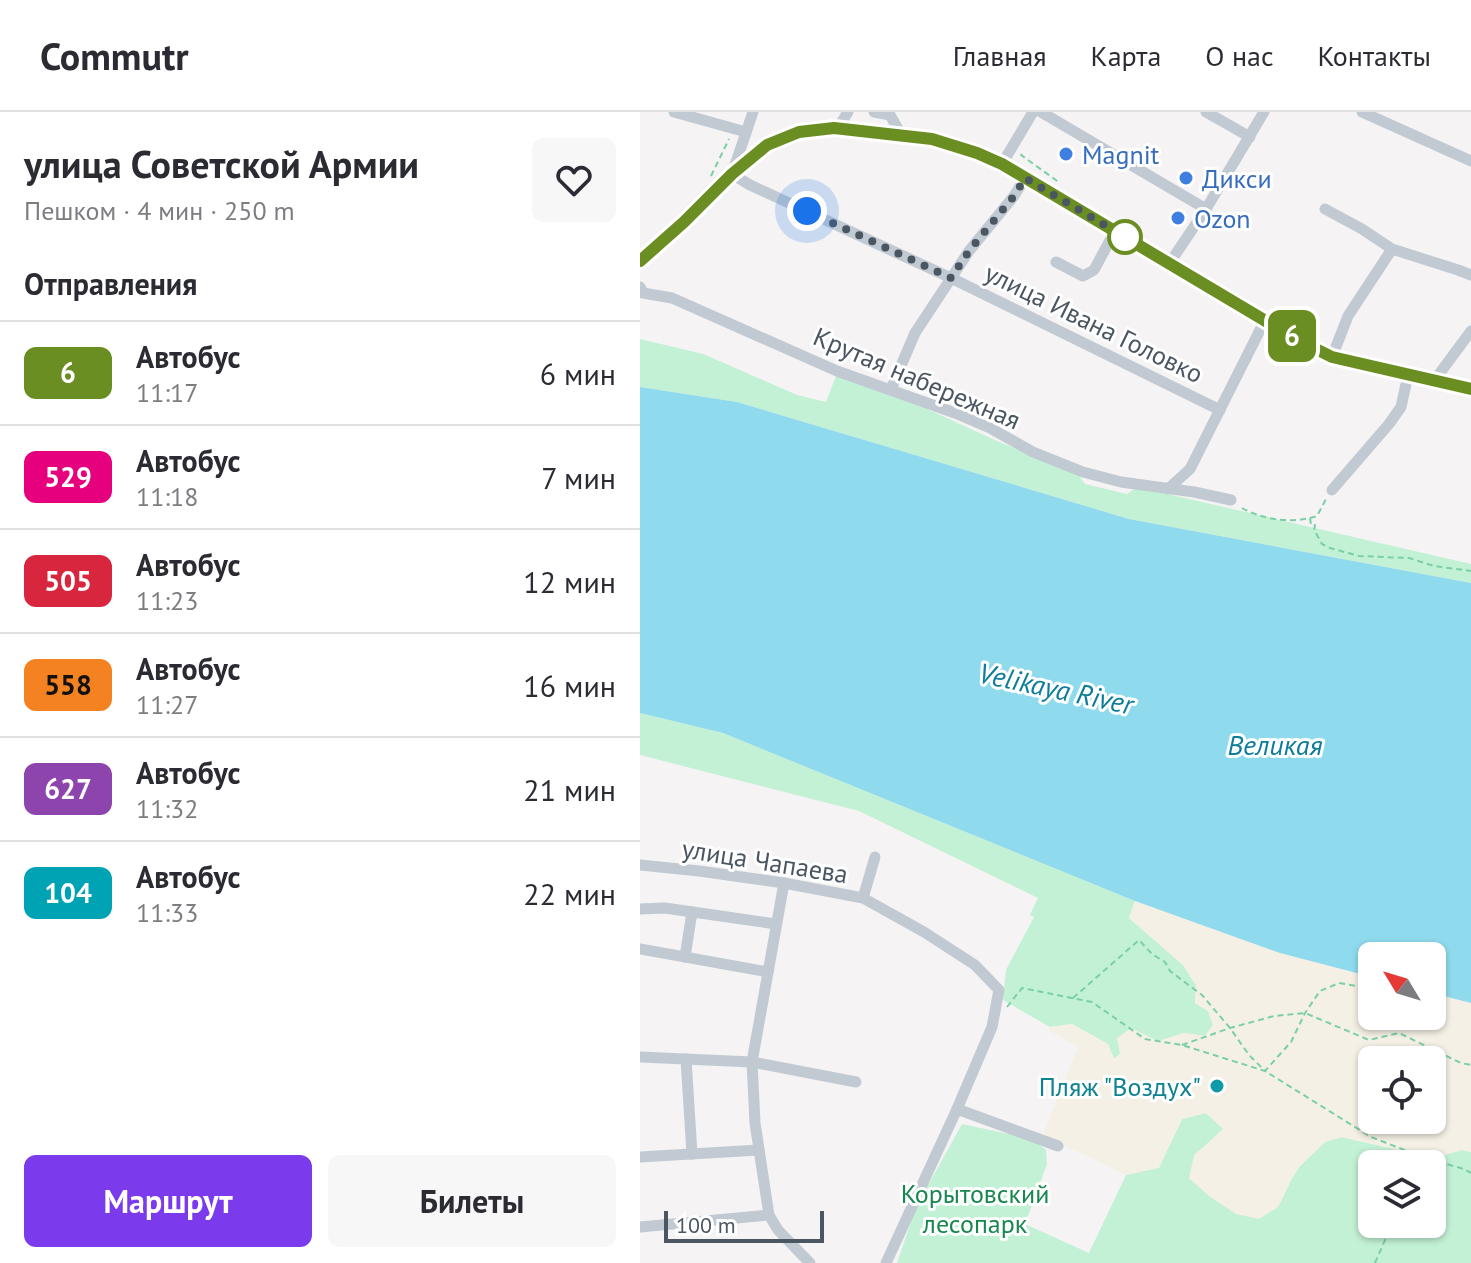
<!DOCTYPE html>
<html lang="ru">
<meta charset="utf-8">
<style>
body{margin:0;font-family:"PT Sans",sans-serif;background:#f7f7f7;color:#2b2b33;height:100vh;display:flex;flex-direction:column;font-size:30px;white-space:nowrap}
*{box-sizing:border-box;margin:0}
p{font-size:26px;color:#7c7c81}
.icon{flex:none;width:44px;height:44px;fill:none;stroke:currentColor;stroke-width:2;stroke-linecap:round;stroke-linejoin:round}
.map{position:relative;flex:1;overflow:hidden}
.details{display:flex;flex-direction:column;background:#fff;width:640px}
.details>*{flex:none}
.badge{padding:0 16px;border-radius:12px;font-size:28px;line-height:52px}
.needle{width:52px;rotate:308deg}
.tools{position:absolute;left:718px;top:830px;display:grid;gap:16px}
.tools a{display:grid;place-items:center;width:88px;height:88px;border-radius:12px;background:#fff;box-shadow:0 2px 6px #0004;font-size:40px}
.scale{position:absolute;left:24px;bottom:20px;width:160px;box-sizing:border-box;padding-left:8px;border:4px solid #4a5661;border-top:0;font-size:22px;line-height:28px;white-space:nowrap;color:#4a5661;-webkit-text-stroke:6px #fff;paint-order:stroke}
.you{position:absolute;width:40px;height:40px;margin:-20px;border:6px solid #fff;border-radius:50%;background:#1a73e8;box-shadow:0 0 0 12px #1a73e833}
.map>.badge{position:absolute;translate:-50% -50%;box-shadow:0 0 0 4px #fff}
h2{padding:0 24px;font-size:30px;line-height:72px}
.round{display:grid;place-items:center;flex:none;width:84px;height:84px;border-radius:12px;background:#f7f7f7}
.headline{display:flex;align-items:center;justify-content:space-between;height:136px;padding:0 24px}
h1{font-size:38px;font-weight:600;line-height:60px}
.cta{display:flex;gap:16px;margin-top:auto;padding:16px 24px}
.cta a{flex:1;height:92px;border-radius:12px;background:#7c3aed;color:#fff;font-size:32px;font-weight:600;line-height:92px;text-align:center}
.cta a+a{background:#f7f7f7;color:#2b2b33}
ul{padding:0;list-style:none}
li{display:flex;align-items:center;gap:24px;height:104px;padding:0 24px;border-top:2px solid #e1e1e2}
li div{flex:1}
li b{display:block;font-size:30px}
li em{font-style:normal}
li .badge{min-width:88px;font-weight:700;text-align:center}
header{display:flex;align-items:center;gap:48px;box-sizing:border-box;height:112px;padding:0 40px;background:#fff;border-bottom:2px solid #e1e1e2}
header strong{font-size:38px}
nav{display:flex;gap:44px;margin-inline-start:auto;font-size:28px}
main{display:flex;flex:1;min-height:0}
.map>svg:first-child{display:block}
.green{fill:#c3f1d5;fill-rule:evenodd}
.sand{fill:#f5f0e5;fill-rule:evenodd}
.water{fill:#90daee}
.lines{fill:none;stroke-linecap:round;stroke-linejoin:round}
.path{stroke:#7ad0a6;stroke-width:2;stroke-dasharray:6 4;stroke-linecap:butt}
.minor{stroke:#c1cad2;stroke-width:11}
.major{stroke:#b3c2d1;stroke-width:14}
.line-casing{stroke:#fff;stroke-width:18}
.line{stroke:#6b8e23;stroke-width:12}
.walk{stroke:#4a5661;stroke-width:8;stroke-dasharray:0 14.4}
.shop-dot{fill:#3f7fe0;stroke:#fff;stroke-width:3}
.stop-dot{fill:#fff;stroke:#6b8e23;stroke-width:4}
.culture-dot{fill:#0f9aa8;stroke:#fff;stroke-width:3}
.labels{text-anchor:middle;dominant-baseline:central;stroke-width:6;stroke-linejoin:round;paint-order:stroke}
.shop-label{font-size:26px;fill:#366cbe;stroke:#fff;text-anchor:start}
.street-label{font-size:26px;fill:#4a5661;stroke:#fff}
.culture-label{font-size:26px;fill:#0d838f;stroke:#fff;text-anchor:end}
.park-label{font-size:26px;fill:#17864f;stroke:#fff}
.water-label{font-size:28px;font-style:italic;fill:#0c7c9b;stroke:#fff}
</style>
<header>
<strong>Commutr</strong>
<nav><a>Главная</a><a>Карта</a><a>О нас</a><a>Контакты</a></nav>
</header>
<main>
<section class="details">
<div class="headline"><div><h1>улица Советской Армии</h1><p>Пешком · 4 мин · 250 m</p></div><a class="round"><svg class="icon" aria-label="heart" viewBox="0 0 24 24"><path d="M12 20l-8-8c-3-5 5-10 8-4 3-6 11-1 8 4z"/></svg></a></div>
<h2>Отправления</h2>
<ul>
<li><span class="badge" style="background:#6b8e23;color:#fff">6</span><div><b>Автобус</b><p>11:17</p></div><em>6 мин</em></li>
<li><span class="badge" style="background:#e6007e;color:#fff">529</span><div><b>Автобус</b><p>11:18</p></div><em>7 мин</em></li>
<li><span class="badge" style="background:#d7263d;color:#fff">505</span><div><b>Автобус</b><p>11:23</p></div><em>12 мин</em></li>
<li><span class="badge" style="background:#f58220;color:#111">558</span><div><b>Автобус</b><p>11:27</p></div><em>16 мин</em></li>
<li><span class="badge" style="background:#8e44ad;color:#fff">627</span><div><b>Автобус</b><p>11:32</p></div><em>21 мин</em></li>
<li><span class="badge" style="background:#00a3b4;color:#fff">104</span><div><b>Автобус</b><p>11:33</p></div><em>22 мин</em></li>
</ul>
<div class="cta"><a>Маршрут</a><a>Билеты</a></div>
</section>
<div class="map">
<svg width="831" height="1151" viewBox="0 0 831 1151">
<rect width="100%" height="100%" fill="#f5f3f3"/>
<g class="green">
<path d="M0 227 63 242 157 283 186 290 196 264 285 296 357 329 438 362 445 372 487 382 497 375 831 452V471L489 407 97 290 0 275Z"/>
<path d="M0 601 83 621 495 789 489 806 543 853 556 873 555 891 568 899 573 913 565 924 544 921 480 942 474 947 468 932 432 912 410 915 363 888 366 858 394 805 390 803 398 786 219 699 0 643Z"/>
<path d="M566 1001 584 1017 554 1043 638 1095 652 1066 660 1054 685 1030 702 1025 793 1046 822 1038 831 1040V1151H257L276 1095 322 1012 392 1027 406 1038 407 1052 385 1112 449 1141 486 1063 519 1055 542 1007ZM732 1052H792V1112H732Z"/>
</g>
<path class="sand" d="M495 789 640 841 732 865V904H792V881L831 891V1040L822 1038 793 1046 702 1025 685 1030 660 1054 652 1066 638 1095 619 1107 596 1102 569 1084 549 1066 554 1044 583 1017 566 1001 542 1007 519 1056 486 1063 403 1023 438 935 408 918 410 915 431 912 468 932 474 947 480 942 477 926 491 916 518 929 544 921 565 924 573 913 568 899 555 891 556 873 543 853 489 806ZM732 948H792V1008H732Z"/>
<path class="water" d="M0 275 97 290 489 407 831 471V891L792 881V844H732V865L640 841 495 789 83 621 0 601Z"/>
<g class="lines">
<g class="path">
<path d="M382 42 381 43 420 71"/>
<path d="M71 64 89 27"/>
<path d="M602 396C623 408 653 412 677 404L686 387"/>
<path d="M670 406 671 413H675L674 418 682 432 690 436 719 444 769 446 794 454 831 459"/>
<path d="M433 886 499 828 512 842 525 850 530 859 562 883 590 916 609 943 625 959 651 930 665 901 680 879 699 871 723 875"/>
<path d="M367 895 382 876 452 890 505 927 542 933 625 959 731 1025 785 1046"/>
<path d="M542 933 590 916 634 904 665 901 729 928 759 921 821 951 831 953"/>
<path d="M782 1052 785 1046 824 1057 831 1061"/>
<path d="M735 1151 748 1121 755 1112"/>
</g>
<g class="minor">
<path d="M34 0 106 20"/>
<path d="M113 0 92 62 110 73 311 166 580 298"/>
<path d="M234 0 250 3 262 24"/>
<path d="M401 0 566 97"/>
<path d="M566 0 610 25"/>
<path d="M722 0 831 49"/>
<path d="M198 16 208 0"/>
<path d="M362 52 393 0"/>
<path d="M685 97 722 117 752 137 818 158 831 163"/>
<path d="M416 150 443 164 454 158 475 119"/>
<path d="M529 152 566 97 624 0"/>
<path d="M0 175 3 181 32 186 197 259 315 301 350 316 393 340 443 360 481 370 554 380 591 388"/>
<path d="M692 245 708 204 752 137"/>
<path d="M794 269 831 219"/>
<path d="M251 277 275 221 329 139 374 84 385 66"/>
<path d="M528 377 550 357 625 208"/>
<path d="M692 378 749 312 761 295 768 263"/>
<path d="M0 753 59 759 144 771 223 786 284 820 335 853 359 878 352 915 317 997 246 1151"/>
<path d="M144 771 112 950 115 1011 129 1103 138 1118 170 1151"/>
<path d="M223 786 235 745"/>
<path d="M0 797 25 796 136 812"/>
<path d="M0 837 128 860"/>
<path d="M45 845 52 800"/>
<path d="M0 945 112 950 216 970"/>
<path d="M46 947 52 1042"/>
<path d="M317 997 418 1034"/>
<path d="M0 1045 119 1038"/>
<path d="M0 1115 129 1103"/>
</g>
<path class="major" d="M0 149 44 110 92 62 127 33 159 20 194 16 292 27 337 41 362 52 656 227 692 245 831 277"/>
</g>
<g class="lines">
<defs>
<path id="line" d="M0 149 44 110 92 62 127 33 159 20 194 16 292 27 337 41 362 52 656 227 692 245 831 277"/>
</defs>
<use href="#line" class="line-casing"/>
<use href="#line" class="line"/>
<path class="walk" d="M167 99 311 166 329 139 374 84 385 66 485 125"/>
</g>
<g class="shop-dot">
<circle cx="426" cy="42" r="8"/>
<circle cx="546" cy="66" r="8"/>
<circle cx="538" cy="106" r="8"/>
</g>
<circle class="stop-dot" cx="485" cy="125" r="16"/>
<circle class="culture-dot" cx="577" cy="974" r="8"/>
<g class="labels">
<g class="shop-label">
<text x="442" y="42">Magnit</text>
<text x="562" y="66">Дикси</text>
<text x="554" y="106">Ozon</text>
</g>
<g class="street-label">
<text transform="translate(454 211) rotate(26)">улица Ивана Головко</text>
<text transform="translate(277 266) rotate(23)">Крутая набережная</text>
<text transform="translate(125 749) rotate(9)">улица Чапаева</text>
</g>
<g class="culture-label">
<text x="561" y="974">Пляж "Воздух"</text>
</g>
<g class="park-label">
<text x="335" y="1081">Корытовский<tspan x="335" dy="30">лесопарк</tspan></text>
</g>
<g class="water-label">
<text transform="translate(416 576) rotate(12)">Velikaya River</text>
<text x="635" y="632">Великая</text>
</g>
</g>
</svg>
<div class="tools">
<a><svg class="needle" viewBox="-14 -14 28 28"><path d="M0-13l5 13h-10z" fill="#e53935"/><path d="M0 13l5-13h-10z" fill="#7c7c81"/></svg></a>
<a><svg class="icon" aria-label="locate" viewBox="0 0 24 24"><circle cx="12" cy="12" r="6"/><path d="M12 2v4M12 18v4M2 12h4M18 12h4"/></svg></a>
<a><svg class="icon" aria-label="layers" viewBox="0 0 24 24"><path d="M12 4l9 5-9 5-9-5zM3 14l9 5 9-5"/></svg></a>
</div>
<div class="scale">100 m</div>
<div class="you" style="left:167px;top:99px"></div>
<b class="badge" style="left:652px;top:224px;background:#6b8e23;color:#fff">6</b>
</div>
</main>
